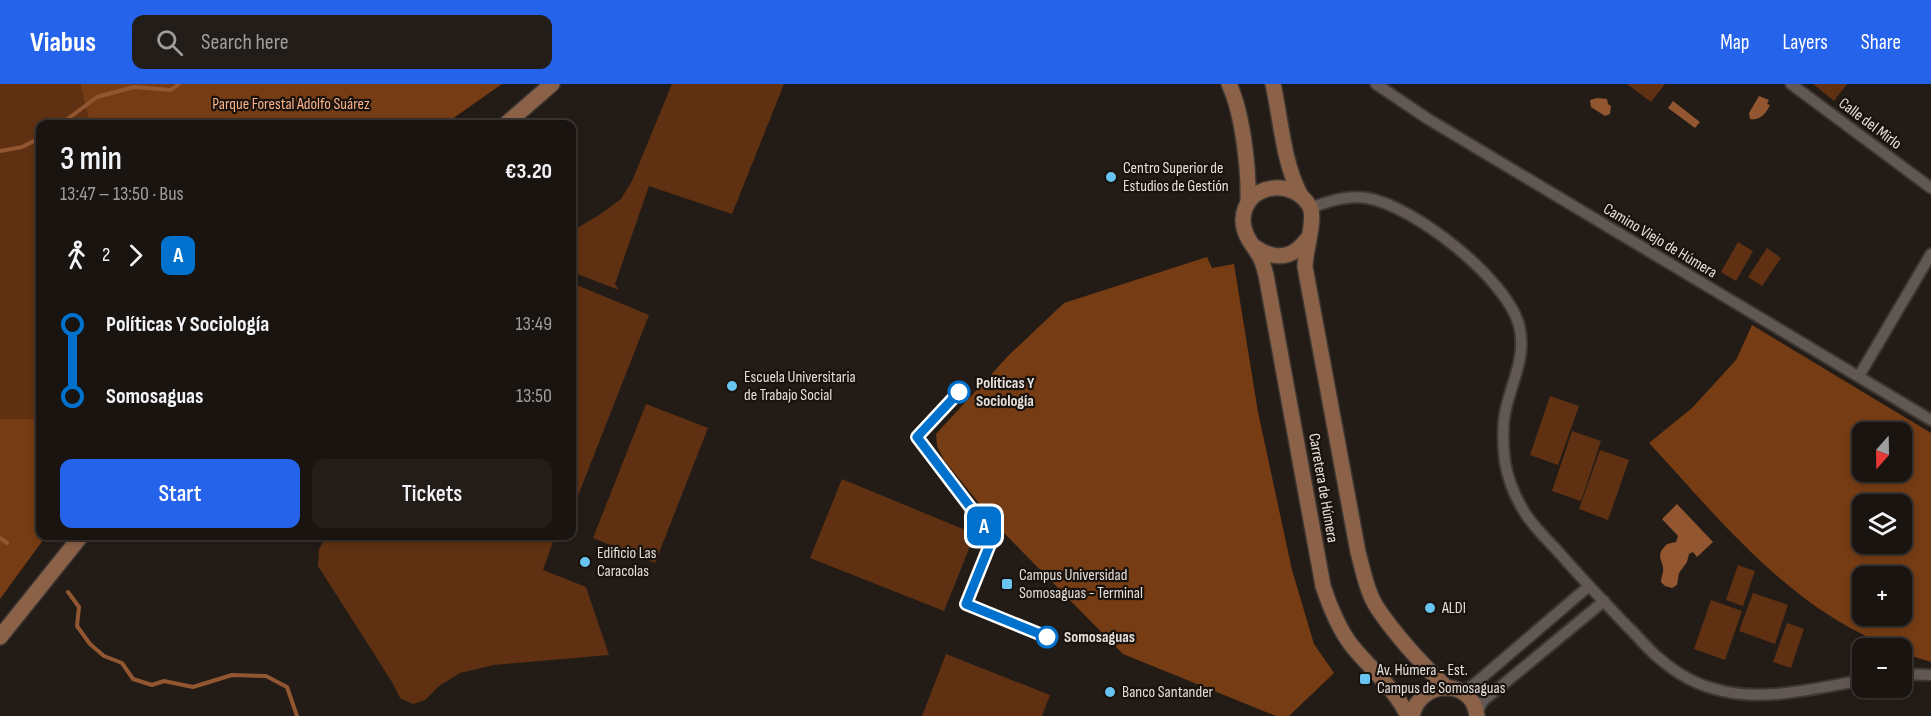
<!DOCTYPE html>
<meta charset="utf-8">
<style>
body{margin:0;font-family:"Sofia Sans Condensed",sans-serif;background:#231d19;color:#f1f3f6;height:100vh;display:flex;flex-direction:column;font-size:22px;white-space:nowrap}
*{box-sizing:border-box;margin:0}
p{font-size:20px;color:#9f9e9f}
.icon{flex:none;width:33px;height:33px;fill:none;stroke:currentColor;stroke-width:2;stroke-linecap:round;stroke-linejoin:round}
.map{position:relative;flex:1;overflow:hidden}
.sheet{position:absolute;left:36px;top:36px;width:540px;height:420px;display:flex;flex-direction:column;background:#1a1410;border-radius:12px;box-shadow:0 3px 9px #0003,0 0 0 2px #383330}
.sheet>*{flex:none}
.badge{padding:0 12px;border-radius:9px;font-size:21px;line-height:39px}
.needle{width:39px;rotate:200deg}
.fabs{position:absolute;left:1852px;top:338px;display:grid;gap:12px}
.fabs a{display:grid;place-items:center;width:60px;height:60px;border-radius:12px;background:#1a1410;box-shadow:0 3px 9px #0003,0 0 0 2px #383330;font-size:30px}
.map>.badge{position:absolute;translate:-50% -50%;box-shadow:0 0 0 3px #fff}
.legs{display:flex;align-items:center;gap:9px;height:66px;padding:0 24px;font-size:20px}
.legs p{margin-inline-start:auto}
.head{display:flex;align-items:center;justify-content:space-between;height:102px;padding:0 24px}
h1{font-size:33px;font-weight:600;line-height:45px}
.action{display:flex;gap:12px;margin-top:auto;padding:12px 24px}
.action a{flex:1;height:69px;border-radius:12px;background:#2563eb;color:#fff;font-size:24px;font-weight:600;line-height:69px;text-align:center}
.action a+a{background:#231d19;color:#f1f3f6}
ul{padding:0 24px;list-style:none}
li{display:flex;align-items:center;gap:21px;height:72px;font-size:22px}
li i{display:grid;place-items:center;width:9px;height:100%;margin:0 8px;background:currentColor}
li i::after{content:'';width:15px;height:15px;margin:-8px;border:4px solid;border-radius:50%;background:#1a1410}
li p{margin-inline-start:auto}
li:first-child i{background:linear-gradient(#0000 50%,currentColor 0)}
li:last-child i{background:linear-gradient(currentColor 50%,#0000 0)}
header{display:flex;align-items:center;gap:36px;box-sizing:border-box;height:84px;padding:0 30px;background:#2563eb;color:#fff}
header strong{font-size:28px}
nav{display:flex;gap:33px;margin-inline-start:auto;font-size:21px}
.search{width:420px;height:54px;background:#231d19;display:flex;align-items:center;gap:15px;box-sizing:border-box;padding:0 21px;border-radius:12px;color:#9f9e9f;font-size:22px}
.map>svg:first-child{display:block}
.green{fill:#5f3112}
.forest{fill:#763c14;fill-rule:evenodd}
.water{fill:#925630}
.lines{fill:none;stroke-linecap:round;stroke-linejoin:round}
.stream{stroke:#925630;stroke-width:4}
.street-casing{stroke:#3c3633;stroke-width:14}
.secondary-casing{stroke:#3c3633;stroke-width:18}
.street{stroke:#625853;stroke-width:10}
.secondary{stroke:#8b6247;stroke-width:15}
.line-1-casing{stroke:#fff;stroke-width:14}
.line-1{stroke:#0072ce;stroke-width:9}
.poi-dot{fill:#68c4f0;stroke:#1a120d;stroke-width:2}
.stop-1-dot{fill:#fff;stroke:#0072ce;stroke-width:3}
.labels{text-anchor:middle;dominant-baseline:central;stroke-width:4.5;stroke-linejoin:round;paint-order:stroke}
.park-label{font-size:16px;fill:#fab389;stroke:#1a120d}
.street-label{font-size:16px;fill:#e5dfdc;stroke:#1a120d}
.poi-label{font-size:16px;fill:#e5dfdc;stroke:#1a120d;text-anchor:start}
.stop-label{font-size:16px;font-weight:bold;fill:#e5dfdc;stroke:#1a120d;text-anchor:start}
</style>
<header>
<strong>Viabus</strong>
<div class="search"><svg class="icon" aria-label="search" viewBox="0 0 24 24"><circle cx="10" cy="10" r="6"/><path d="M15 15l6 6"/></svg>Search here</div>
<nav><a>Map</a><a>Layers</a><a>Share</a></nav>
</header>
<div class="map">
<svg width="1931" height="632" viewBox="0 0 1931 632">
<rect width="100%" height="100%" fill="#231b16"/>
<g class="green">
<path d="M0 0H80L90 40H40V324L34 335H0Z"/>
<path d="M672 0H784L732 130 649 102 615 200 619 206 572 188V147L599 131 621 115 632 97Z"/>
<path d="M1627 0H1665L1651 18Z"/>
<path d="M1813 0H1847L1834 17Z"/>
<path d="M1738 158 1753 167 1736 197 1721 188Z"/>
<path d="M1767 164 1781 174 1762 202 1748 193Z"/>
<path d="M572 199 649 231 572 427Z"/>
<path d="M1550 312 1579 322 1558 381 1530 371Z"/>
<path d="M646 320 708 344 655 479 593 454Z"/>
<path d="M1572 347 1601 357 1581 417 1552 407Z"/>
<path d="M1600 366 1629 376 1608 436 1579 425Z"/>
<path d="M842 395 975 450 944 527 810 474Z"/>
<path d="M325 452H555L543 486 586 503 609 571 494 581 460 589 439 602 425 616 413 620 400 614 392 598 318 482 319 466Z"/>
<path d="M1738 481 1755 487 1743 522 1726 516Z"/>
<path d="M1753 509 1788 521 1775 560 1739 547Z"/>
<path d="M1711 516 1742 527 1725 576 1694 565Z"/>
<path d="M1787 539 1804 545 1791 584 1773 578Z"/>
<path d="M946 570 1050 611 1042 632H922Z"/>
</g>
<g class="forest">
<path d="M80 0H502L445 40H90Z"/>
<path d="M1207 173 1212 184 1234 180 1258 328 1292 486 1314 560 1334 589 1289 632H1276L1123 570 999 444 944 376 937 362 936 350 1009 271 1064 219Z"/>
<path d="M1752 241 1931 349V578L1902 569V564C1886 564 1874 556 1860 549 1775 506 1713 428 1649 359L1692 324 1736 276ZM1863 348H1902V387H1863ZM1863 420H1902V459H1863ZM1863 492H1902V531H1863Z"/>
<path d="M40 324V452H46L0 515V335H34Z"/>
</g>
<g class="water">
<path d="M1759 12 1769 16 1767 20 1770 21C1766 30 1759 37 1750 35L1749 29Z"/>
<path d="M1597 14 1607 15 1608 20 1611 22 1610 30 1605 32 1591 23 1590 16Z"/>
<path d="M1673 17 1700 38 1695 44 1668 24Z"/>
<path d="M1677 420 1713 458 1697 473 1693 468 1689 470 1687 478 1679 489 1677 501 1672 504 1665 502 1661 498C1661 495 1662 492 1663 488 1665 477 1653 473 1667 460L1676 458 1678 452 1662 435Z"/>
</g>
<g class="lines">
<g class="stream">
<path d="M61 40 97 13 134 3 171 6 179 0"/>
<path d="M0 67 22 63 40 54"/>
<path d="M0 454 7 459"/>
<path d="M68 508 79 523 77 542 90 560 104 572 122 579 133 595 152 601 164 597 193 603 232 591 266 592 287 603 297 632"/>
</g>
<defs>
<g id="street">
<path d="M1376 0 1428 35 1931 336"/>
<path d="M1791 0 1931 104"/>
<path d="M1310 124C1329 117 1347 111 1367 114 1414 122 1506 194 1519 241 1527 274 1511 298 1505 329 1502 345 1503 362 1505 378 1508 396 1515 413 1525 429 1535 445 1551 459 1563 473 1584 497 1606 520 1628 543 1639 553 1648 566 1660 575 1675 588 1695 600 1715 605 1761 619 1817 604 1863 596"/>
<path d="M1859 292 1931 170"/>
<path d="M1902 590 1931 591"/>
<path d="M1460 607 1472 602 1589 502"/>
<path d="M1477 628 1483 617 1604 517"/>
</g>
<g id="secondary">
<path d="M1229 0C1243 30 1249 86 1248 119"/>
<path d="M1273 0C1281 36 1283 77 1300 110"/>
<path d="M506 40 552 0"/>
<path d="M1255 163C1266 171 1282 176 1295 167 1300 164 1305 158 1309 153"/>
<path d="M0 553 81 452"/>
<path d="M1408 632C1395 605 1371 585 1352 562 1338 544 1330 523 1323 502L1266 191C1264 185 1263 178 1260 173 1253 161 1243 151 1243 136 1244 99 1294 93 1310 123 1316 136 1305 166 1305 183L1358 468C1363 486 1367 509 1378 525 1397 553 1422 580 1446 603"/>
<path d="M1412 632C1420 595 1473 594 1477 632"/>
</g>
</defs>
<use href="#street" class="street-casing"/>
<use href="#secondary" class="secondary-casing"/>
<use href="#street" class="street"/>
<use href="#secondary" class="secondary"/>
</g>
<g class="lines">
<defs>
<path id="line-1" d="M959 308 917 353 993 453 966 520 1047 553"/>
</defs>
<use href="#line-1" class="line-1-casing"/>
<use href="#line-1" class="line-1"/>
</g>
<g class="poi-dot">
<circle cx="1111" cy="93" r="6"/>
<circle cx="732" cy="302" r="6"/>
<circle cx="585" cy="478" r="6"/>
<rect x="1001" y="494" width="12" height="12" rx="3"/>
<circle cx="1430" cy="524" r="6"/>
<rect x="1359" y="589" width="12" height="12" rx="3"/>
<circle cx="1110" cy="608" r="6"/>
</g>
<g class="stop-1-dot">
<circle cx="959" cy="308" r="10"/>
<circle cx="1047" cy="553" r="10"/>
</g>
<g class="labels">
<g class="park-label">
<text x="291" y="20">Parque Forestal Adolfo Suárez</text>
</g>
<g class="street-label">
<text transform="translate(1870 40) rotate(37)">Calle del Mirlo</text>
<text transform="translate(1660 157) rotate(31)">Camino Viejo de Húmera</text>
<text transform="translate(1323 404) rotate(80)">Carretera de Húmera</text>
</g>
<g class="poi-label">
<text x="1123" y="84">Centro Superior de<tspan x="1123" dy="18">Estudios de Gestión</tspan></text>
<text x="744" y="293">Escuela Universitaria<tspan x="744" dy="18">de Trabajo Social</tspan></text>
<text x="597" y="469">Edificio Las<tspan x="597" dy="18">Caracolas</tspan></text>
<text x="1019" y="491">Campus Universidad<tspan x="1019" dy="18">Somosaguas - Terminal</tspan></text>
<text x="1442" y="524">ALDI</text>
<text x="1377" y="586">Av. Húmera - Est.<tspan x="1377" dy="18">Campus de Somosaguas</tspan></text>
<text x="1122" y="608">Banco Santander</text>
</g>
<g class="stop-label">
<text x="976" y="299">Políticas Y<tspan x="976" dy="18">Sociología</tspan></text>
<text x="1064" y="553">Somosaguas</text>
</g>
</g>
</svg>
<div class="fabs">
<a><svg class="needle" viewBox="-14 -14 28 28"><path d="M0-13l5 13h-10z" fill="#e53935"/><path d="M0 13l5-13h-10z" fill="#9f9e9f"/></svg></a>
<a><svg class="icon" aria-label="layers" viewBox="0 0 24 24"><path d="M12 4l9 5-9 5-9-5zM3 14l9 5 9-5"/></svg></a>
<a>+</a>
<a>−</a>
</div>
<b class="badge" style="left:984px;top:442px;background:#0072ce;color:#fff">A</b>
<section class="sheet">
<div class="head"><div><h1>3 min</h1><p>13:47 – 13:50 · Bus</p></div><b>€3.20</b></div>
<div class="legs"><svg class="icon" aria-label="walk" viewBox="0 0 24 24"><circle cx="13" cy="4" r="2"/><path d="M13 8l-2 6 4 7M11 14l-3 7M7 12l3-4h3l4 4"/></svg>2<svg class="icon" aria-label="forward" viewBox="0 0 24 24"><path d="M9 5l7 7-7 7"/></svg><b class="badge" style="background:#0072ce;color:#fff">A</b></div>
<ul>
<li><i style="color:#0072ce"></i><b>Políticas Y Sociología</b><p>13:49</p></li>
<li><i style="color:#0072ce"></i><b>Somosaguas</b><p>13:50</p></li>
</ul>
<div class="action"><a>Start</a><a>Tickets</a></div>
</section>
</div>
